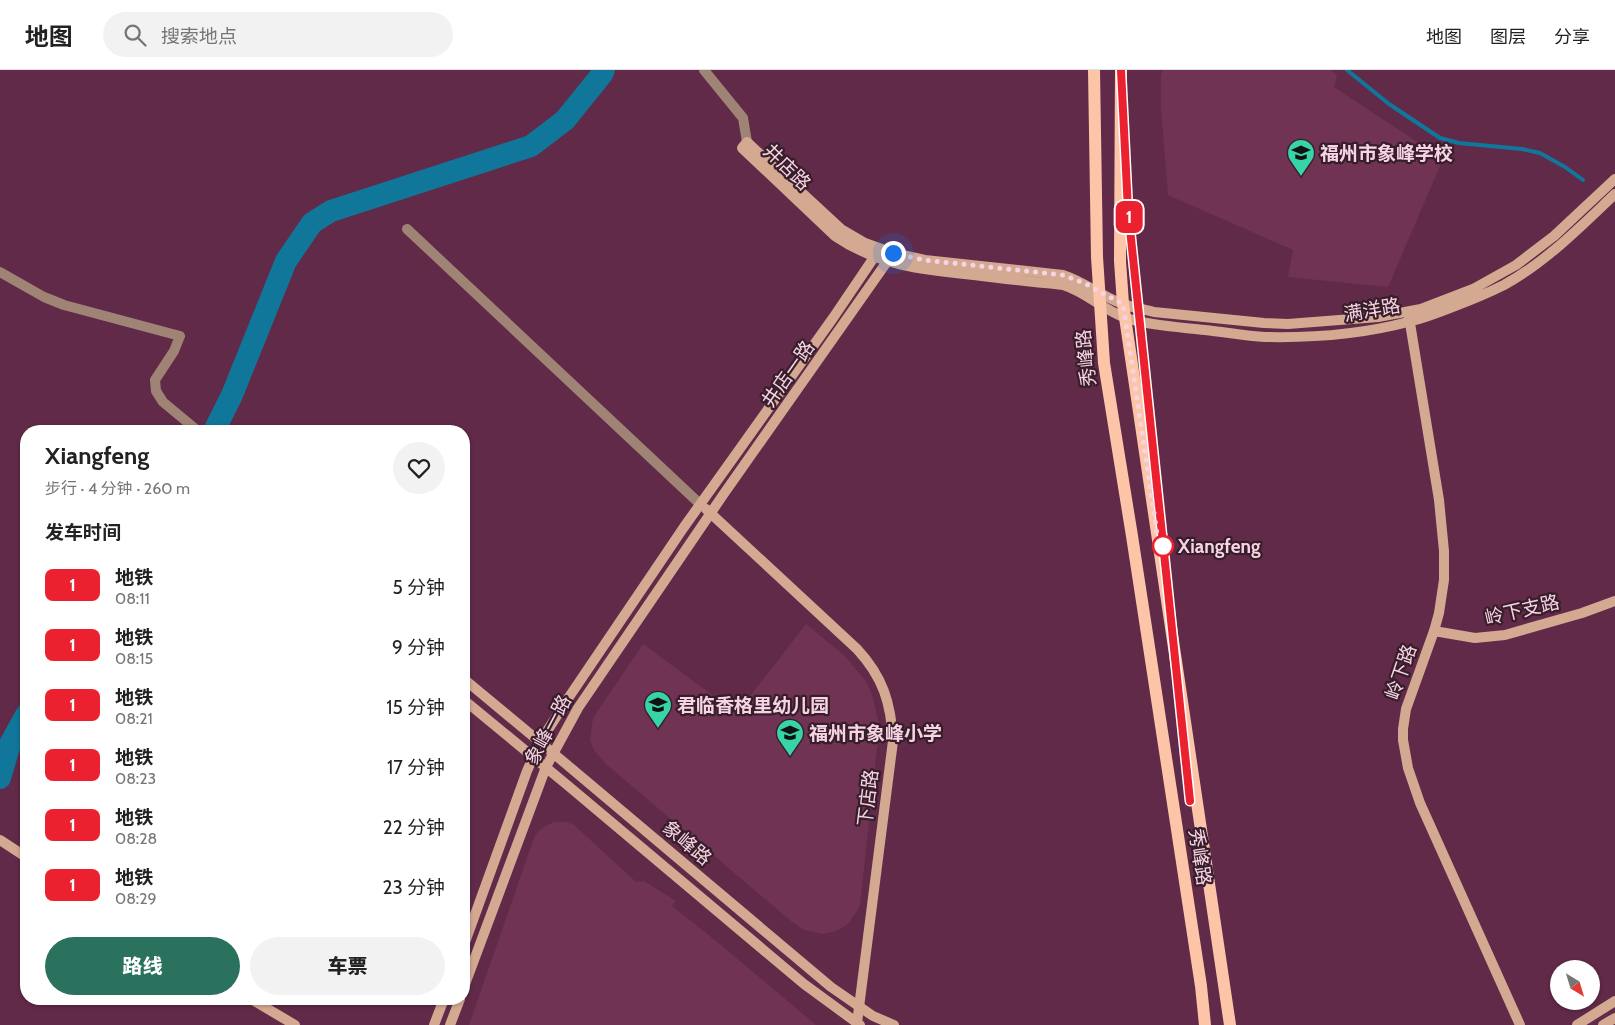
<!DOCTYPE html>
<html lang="zh">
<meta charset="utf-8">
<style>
body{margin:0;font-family:Cabin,"Noto Sans SC",sans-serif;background:#f2f2f2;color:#222;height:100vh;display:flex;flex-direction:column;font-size:19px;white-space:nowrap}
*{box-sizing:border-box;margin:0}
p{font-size:16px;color:#767676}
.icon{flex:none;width:28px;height:28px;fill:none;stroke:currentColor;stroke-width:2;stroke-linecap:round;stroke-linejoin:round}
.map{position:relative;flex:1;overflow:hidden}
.details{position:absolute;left:20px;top:355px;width:450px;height:580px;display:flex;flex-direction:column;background:#fff;border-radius:20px;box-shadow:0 1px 4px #0004}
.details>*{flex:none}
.badge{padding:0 10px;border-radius:8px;font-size:18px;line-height:32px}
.needle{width:32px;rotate:142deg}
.fabs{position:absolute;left:1550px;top:890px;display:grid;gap:10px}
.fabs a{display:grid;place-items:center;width:50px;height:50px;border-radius:50%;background:#fff;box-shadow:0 1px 4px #0004;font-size:25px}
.you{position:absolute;width:25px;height:25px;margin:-12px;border:4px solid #fff;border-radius:50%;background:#1a73e8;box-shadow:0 0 0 8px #1a73e833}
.map>.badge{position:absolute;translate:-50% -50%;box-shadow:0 0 0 2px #fff}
h2{padding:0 25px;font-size:19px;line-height:45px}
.round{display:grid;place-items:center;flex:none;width:52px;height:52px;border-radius:26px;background:#f2f2f2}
.overview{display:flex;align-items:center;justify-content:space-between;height:85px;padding:0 25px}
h1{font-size:24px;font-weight:800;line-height:38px}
.primary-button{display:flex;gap:10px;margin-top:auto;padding:10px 25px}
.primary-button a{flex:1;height:58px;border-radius:30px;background:#2b725e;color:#fff;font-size:20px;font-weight:800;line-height:58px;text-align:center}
.primary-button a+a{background:#f2f2f2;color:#222}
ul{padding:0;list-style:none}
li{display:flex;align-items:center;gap:15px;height:60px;padding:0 25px}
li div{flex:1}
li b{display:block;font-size:19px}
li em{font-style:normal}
li .badge{min-width:55px;font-weight:700;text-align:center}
header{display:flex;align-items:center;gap:30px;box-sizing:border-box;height:70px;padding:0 25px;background:#fff;border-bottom:1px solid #e0e0e0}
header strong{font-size:24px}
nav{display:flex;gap:28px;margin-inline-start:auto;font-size:18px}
.search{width:350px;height:45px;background:#f2f2f2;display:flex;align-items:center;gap:12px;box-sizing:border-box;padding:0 18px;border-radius:28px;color:#767676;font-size:19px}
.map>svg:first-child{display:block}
.built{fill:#713354}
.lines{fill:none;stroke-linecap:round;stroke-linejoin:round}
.stream{stroke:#10779b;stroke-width:4}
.river{stroke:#10779b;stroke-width:22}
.street{stroke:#9f8476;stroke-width:10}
.secondary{stroke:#d4a992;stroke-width:10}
.primary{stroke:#fdc5a8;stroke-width:12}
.line-casing{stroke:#fff;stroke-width:11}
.line{stroke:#eb212f;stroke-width:8}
.walk{stroke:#f7d4e4;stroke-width:5;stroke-dasharray:0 9}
.stop-dot{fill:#fff;stroke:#eb212f;stroke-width:2.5}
.labels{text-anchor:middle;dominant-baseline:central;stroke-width:4.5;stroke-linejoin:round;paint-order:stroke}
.poi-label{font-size:19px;font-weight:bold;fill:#f7d4e4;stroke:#371e2a;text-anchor:start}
.street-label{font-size:19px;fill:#f7d4e4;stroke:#371e2a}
.stop-label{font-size:19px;font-weight:bold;fill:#f7d4e4;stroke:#371e2a;text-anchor:start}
</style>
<header>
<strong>地图</strong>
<div class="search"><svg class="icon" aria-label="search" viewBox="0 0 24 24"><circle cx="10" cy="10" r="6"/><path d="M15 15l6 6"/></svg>搜索地点</div>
<nav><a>地图</a><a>图层</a><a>分享</a></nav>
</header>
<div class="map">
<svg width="1615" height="955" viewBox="0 0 1615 955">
<rect width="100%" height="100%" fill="#612a48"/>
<g class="built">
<path d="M1163 0H1331L1337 5 1334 17 1443 89 1388 217 1288 207 1293 180 1168 125 1161 38V5Z"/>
<path d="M806 554 845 586 866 611 873 628 878 650 879 661 860 834 857 841 848 854 836 861 824 864 804 860 792 852 606 694 594 680 590 670 593 648 643 574 737 643Z"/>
<path d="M554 752H567L574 755 636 812 644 811 676 831 672 836 721 875 816 955H469L533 771 536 764 542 758Z"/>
</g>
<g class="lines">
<path class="stream" d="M1347 0 1389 34 1440 68 1459 73 1522 79 1540 83 1565 97 1583 110"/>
<g class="river">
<path d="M214 361 232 325 286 191 312 153 331 141 531 76 565 50 602 4 604 0"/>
<path d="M0 708 10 674 26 645"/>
</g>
<g class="street">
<path d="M704 0 743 48 747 72"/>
<path d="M407 159 700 434"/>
<path d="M0 202 44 227 64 235 180 266 174 281 155 310 156 321 163 332 198 361"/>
</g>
<g class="secondary">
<path d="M1615 109 1554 166 1516 195 1473 219 1421 239 1378 247 1288 254 1264 253 1154 242C1144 239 1133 238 1123 234 1102 227 1085 212 1063 205L925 190 893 183 865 173 841 159 747 72 742 78 835 166C879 196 924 200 974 205 1004 209 1033 212 1063 215 1086 222 1103 240 1126 248 1152 256 1179 257 1205 260 1225 262 1245 266 1265 267 1313 268 1363 264 1408 252 1424 248 1440 242 1455 236 1471 230 1488 223 1504 215 1546 192 1580 157 1615 124"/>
<path d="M1409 247 1439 430 1444 481V510L1439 543 1434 561 1406 639 1403 659V670L1408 698 1420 733 1520 955"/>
<path d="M706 439 857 579C883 607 891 633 893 671L857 953"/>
<path d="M1434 561 1475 568 1505 565 1582 543 1615 531"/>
<path d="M464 609 553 683 831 917 873 946 894 955"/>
<path d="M464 630 566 714 804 914 860 955"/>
<path d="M0 770 26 787"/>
<path d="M464 875 527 701 540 672 567 630 684 457 833 248 877 183"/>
<path d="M464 917 546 697 578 638 723 425 891 186"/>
<path d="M251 929 295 955"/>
<path d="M434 955 444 929"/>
<path d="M450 955 460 929"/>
<path d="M1577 955 1615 931"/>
<path d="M1603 955 1615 948"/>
</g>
<g class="primary">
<path d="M1094 0 1097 187 1104 293 1132 466 1201 916 1205 955"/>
<path d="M1121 0 1120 191 1123 234 1230 955"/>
</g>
</g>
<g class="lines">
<defs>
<path id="line" d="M1121 0 1128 140 1190 731"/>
</defs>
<use href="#line" class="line-casing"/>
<use href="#line" class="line"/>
<path class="walk" d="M893 183 924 190 1063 205 1084 213 1123 234 1160 484 1163 476"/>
</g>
<defs>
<symbol id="school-pin" viewBox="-11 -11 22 30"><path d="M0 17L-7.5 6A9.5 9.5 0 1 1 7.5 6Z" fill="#36d4a7" stroke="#371e2a"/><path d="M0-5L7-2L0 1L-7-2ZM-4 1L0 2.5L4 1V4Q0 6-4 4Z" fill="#111"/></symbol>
</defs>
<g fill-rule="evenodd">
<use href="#school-pin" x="1285" y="67" width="32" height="43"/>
<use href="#school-pin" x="642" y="619" width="32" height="43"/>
<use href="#school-pin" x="774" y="647" width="32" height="43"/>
</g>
<circle class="stop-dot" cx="1163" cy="476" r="10"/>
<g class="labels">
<g class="poi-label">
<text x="1320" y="83">福州市象峰学校</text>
<text x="677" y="635">君临香格里幼儿园</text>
<text x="809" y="663">福州市象峰小学</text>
</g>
<g class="street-label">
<text transform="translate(787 97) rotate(44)">井店路</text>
<text transform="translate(1372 240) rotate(-10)">满洋路</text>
<text transform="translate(1086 288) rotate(-96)">秀峰路</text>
<text transform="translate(788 304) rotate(-55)">井店一路</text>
<text transform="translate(1522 540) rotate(-13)">岭下支路</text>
<text transform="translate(1401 602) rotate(-71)">岭下路</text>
<text transform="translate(548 660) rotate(-62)">象峰一路</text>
<text transform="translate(868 728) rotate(-83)">下店路</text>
<text transform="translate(687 773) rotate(40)">象峰路</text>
<text transform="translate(1200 787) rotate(81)">秀峰路</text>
</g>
<g class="stop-label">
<text x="1178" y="476">Xiangfeng</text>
</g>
</g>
</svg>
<div class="fabs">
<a><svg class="needle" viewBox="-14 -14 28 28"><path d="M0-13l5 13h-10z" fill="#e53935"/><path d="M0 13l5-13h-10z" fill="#767676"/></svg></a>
</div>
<div class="you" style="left:893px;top:183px"></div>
<b class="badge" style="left:1129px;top:147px;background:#eb212f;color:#fff">1</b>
<section class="details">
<div class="overview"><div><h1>Xiangfeng</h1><p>步行 · 4 分钟 · 260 m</p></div><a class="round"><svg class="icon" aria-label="heart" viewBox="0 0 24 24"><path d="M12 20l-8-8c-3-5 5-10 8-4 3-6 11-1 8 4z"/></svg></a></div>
<h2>发车时间</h2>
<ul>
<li><span class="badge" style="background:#eb212f;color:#fff">1</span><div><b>地铁</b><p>08:11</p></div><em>5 分钟</em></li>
<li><span class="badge" style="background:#eb212f;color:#fff">1</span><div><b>地铁</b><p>08:15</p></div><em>9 分钟</em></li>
<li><span class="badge" style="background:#eb212f;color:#fff">1</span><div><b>地铁</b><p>08:21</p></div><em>15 分钟</em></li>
<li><span class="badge" style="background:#eb212f;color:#fff">1</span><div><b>地铁</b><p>08:23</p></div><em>17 分钟</em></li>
<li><span class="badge" style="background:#eb212f;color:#fff">1</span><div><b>地铁</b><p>08:28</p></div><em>22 分钟</em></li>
<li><span class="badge" style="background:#eb212f;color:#fff">1</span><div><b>地铁</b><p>08:29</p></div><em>23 分钟</em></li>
</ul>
<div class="primary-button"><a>路线</a><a>车票</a></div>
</section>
</div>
